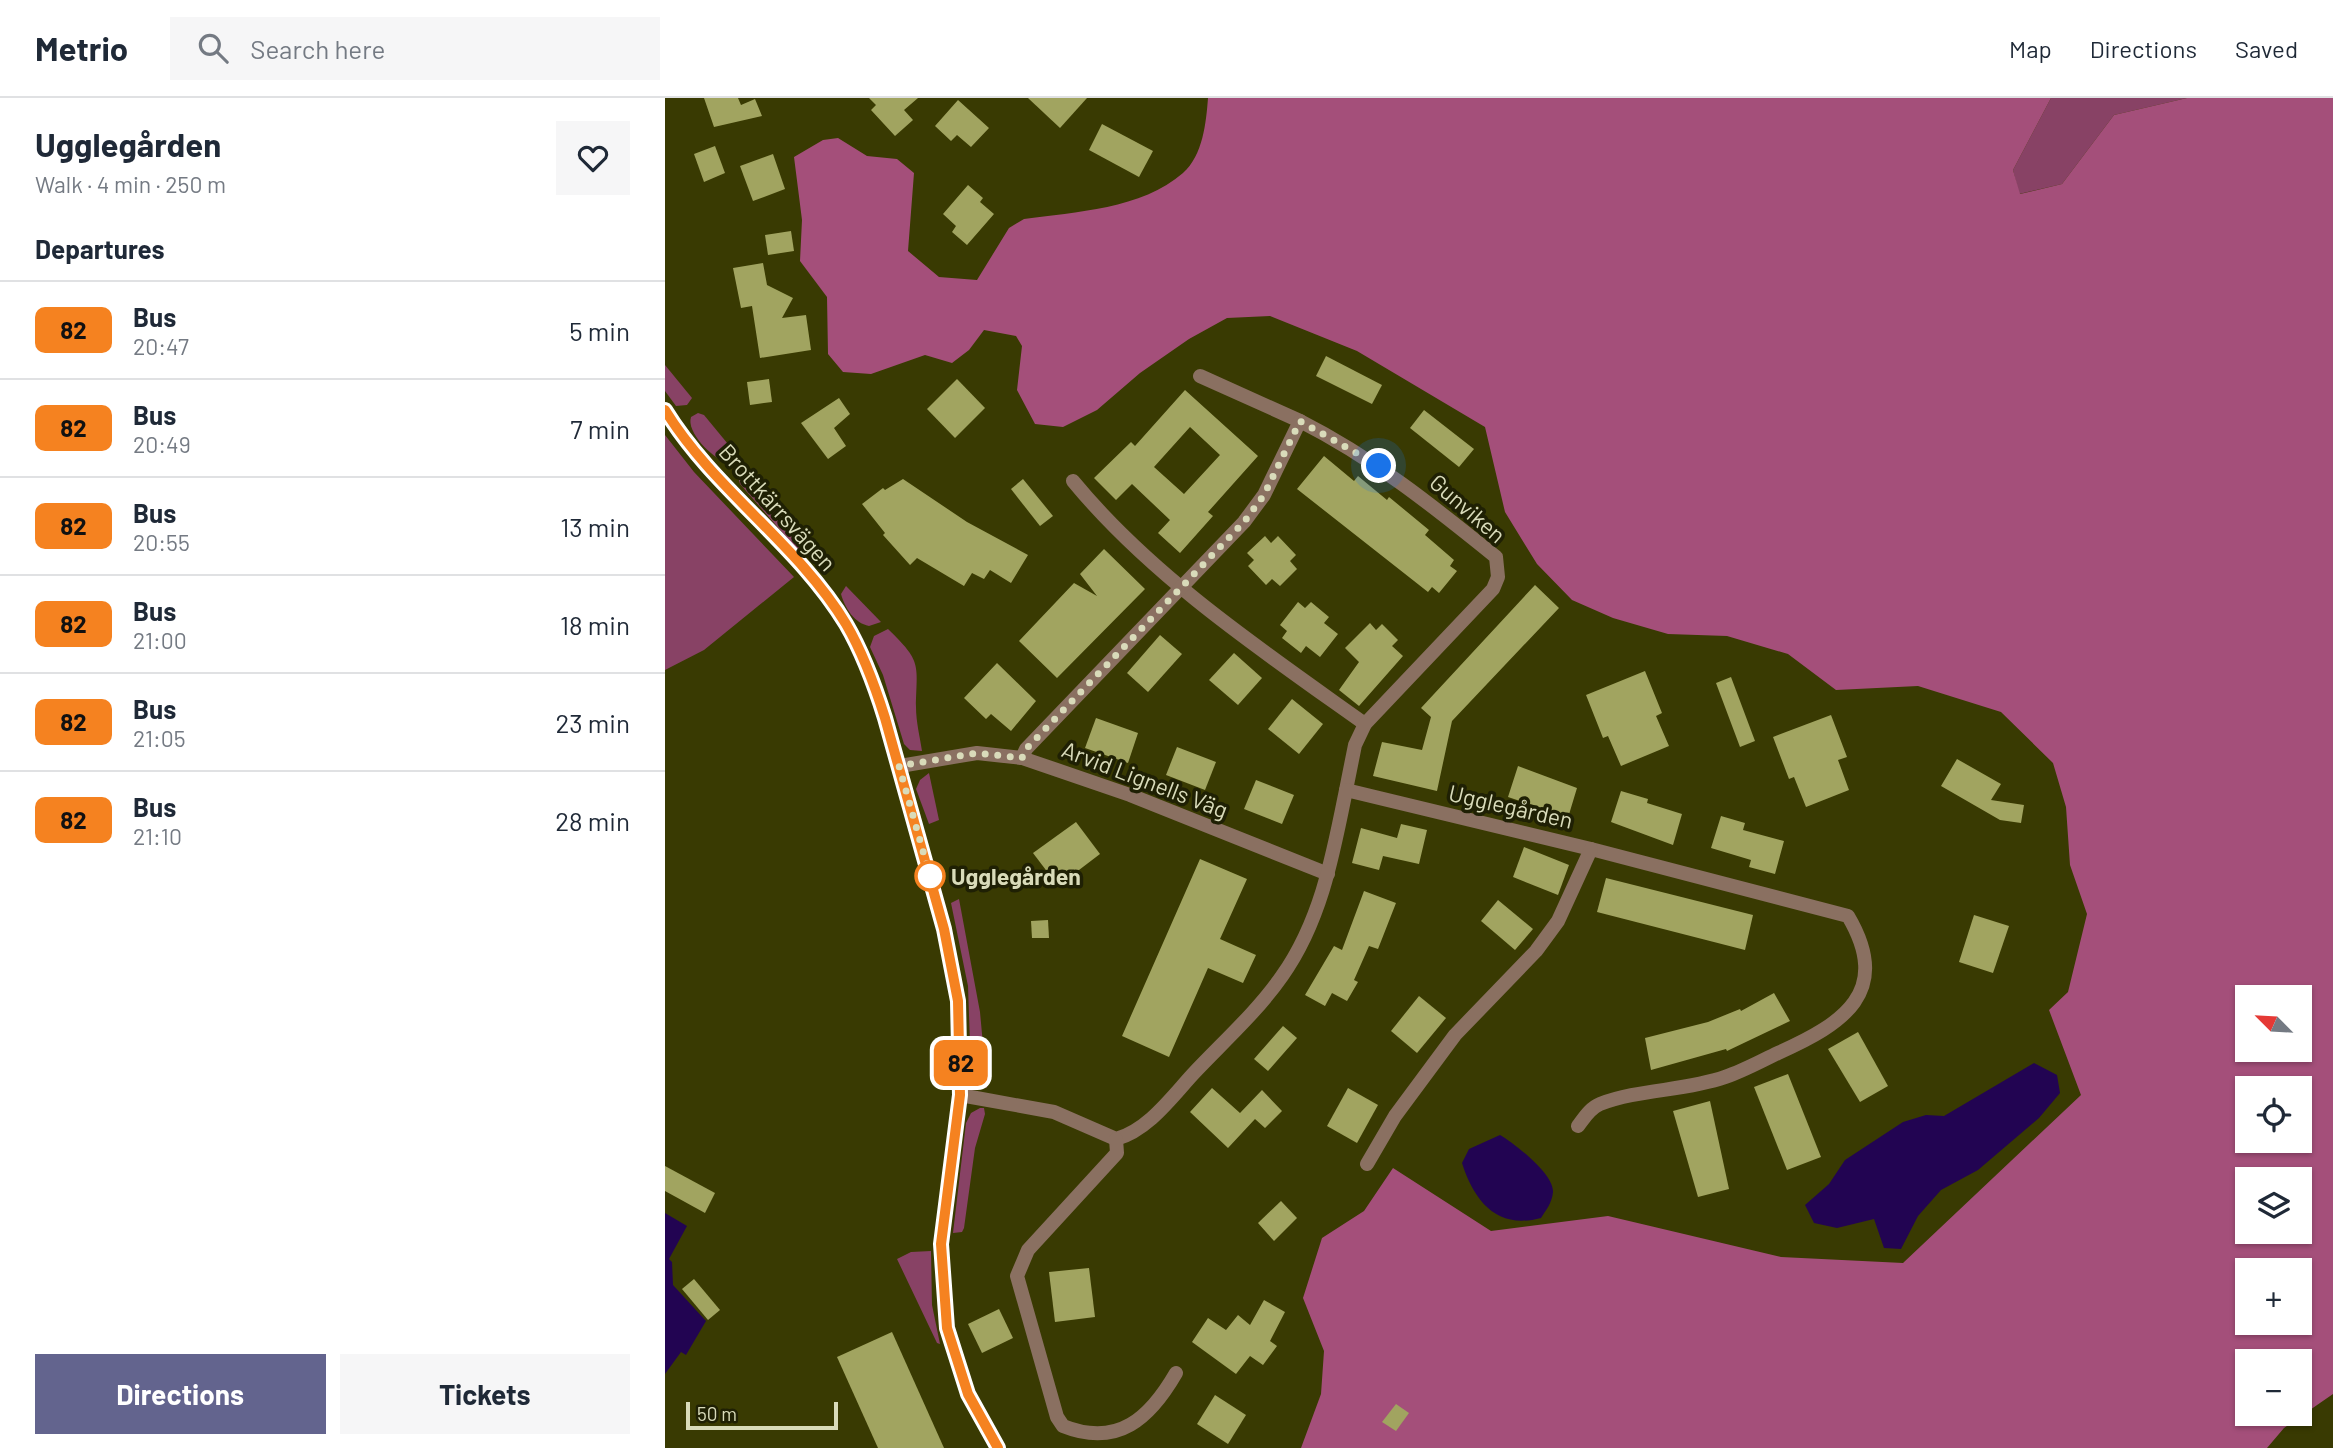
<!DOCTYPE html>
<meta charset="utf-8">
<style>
body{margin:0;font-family:Barlow,sans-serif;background:#f6f6f7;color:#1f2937;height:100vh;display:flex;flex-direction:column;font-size:26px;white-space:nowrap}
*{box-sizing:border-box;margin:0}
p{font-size:23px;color:#747a83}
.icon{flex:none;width:38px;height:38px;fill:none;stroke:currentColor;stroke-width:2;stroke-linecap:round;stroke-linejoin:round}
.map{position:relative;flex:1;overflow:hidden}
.details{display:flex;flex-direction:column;background:#fff;width:665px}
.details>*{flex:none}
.badge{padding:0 14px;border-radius:10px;font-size:24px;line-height:46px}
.needle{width:46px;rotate:294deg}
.fabs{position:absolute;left:1570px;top:887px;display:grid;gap:14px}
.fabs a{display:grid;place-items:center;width:77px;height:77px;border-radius:0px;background:#fff;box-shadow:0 2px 5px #0004;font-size:35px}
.scale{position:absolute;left:21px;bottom:18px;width:152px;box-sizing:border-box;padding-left:7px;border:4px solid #d9dbba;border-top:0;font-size:19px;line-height:24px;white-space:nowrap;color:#d9dbba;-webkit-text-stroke:5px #1f2004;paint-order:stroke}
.you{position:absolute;width:35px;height:35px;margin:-18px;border:5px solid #fff;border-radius:50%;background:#1a73e8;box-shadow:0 0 0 10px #1a73e833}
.map>.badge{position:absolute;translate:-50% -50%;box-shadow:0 0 0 4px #fff}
h2{padding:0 35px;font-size:26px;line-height:63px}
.round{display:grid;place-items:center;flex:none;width:74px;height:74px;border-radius:0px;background:#f6f6f7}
.head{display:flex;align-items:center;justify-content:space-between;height:119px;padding:0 35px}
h1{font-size:33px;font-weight:700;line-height:52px}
.cta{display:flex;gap:14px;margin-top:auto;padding:14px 35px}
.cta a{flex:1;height:80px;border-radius:0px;background:#63648e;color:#fff;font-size:28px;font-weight:700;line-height:80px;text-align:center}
.cta a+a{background:#f6f6f7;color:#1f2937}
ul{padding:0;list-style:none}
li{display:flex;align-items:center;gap:21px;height:98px;padding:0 35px;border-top:2px solid #e0e1e3}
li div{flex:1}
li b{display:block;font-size:26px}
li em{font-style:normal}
li .badge{min-width:77px;font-weight:700;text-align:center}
header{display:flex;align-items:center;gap:42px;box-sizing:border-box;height:98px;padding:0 35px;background:#fff;border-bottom:2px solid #e0e1e3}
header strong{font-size:33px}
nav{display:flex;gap:38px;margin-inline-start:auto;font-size:24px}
.search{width:490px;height:63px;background:#f6f6f7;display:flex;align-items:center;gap:18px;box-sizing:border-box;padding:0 24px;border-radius:0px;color:#747a83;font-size:26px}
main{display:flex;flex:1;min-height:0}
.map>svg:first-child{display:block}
.green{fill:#884265}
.forest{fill:#a44f7a;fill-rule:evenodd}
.water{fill:#220452}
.building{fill:#a1a460;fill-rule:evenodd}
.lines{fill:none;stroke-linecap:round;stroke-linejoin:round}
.street{stroke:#8a7061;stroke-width:14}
.secondary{stroke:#b98f78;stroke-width:14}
.line-casing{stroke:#fff;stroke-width:16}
.line{stroke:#f58220;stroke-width:10}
.walk{stroke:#d9dbba;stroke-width:7;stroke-dasharray:0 12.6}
.stop-dot{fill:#fff;stroke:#f58220;stroke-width:3.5}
.labels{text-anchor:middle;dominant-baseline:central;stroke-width:7;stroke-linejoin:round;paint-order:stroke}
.street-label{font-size:23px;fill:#d9dbba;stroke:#1f2004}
.stop-label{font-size:23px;font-weight:bold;fill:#d9dbba;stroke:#1f2004;text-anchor:start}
</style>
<header>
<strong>Metrio</strong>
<div class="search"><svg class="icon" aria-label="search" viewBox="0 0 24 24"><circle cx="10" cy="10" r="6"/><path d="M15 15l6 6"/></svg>Search here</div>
<nav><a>Map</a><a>Directions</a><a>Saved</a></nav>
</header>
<main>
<section class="details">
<div class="head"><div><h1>Ugglegården</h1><p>Walk · 4 min · 250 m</p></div><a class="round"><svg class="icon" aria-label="heart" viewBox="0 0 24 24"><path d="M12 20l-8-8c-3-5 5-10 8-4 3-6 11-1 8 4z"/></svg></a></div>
<h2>Departures</h2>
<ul>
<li><span class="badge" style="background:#f58220;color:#111">82</span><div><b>Bus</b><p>20:47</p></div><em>5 min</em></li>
<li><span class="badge" style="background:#f58220;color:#111">82</span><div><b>Bus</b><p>20:49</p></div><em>7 min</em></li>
<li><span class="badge" style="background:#f58220;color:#111">82</span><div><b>Bus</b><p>20:55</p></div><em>13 min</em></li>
<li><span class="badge" style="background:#f58220;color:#111">82</span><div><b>Bus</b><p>21:00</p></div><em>18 min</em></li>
<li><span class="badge" style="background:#f58220;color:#111">82</span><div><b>Bus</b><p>21:05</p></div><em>23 min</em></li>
<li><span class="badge" style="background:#f58220;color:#111">82</span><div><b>Bus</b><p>21:10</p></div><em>28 min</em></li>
</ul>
<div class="cta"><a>Directions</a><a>Tickets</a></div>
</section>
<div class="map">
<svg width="1668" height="1350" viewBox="0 0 1668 1350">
<rect width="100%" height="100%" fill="#393a02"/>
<g class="green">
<path d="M1386 0H1522L1449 17 1397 86 1354 96 1348 72Z"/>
<path d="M0 267 27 300 22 307 11 308 0 293Z"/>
<path d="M33 315 39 317 72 357 61 364C47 360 21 334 26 319Z"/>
<path d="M0 337 29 374 129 479 39 552 0 572Z"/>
<path d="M80 367 144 446 143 452 131 450 75 386 72 374Z"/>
<path d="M181 488 216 524 204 528C189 525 180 510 176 496Z"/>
<path d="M223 531C257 564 252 565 251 609 251 624 255 639 257 653L245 652 239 646 218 577 205 549 209 538Z"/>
<path d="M264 675 274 722 264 726 251 691 255 682Z"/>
<path d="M294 801 315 914 322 990 311 984 306 975 303 888 286 805Z"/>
<path d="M315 1010H319L320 1016 310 1050 299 1130 297 1134 288 1135 301 1025 306 1015Z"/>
<path d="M266 1153 267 1207 275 1246 272 1245 232 1161 246 1154Z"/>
</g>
<path class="forest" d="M543 0H1386L1348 72 1355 96 1397 86 1449 17 1522 0H1668V1296L1619 1330 1602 1350H636L656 1296 659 1253 638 1200 657 1140 699 1113 728 1070 826 1133 943 1118 1116 1159 1238 1165 1416 997 1384 912 1403 894 1422 816 1405 767 1401 709 1388 665 1336 614 1253 588 1171 592 1123 556 1062 538 1003 536 948 520 907 502 872 466 840 414 820 329 692 253 605 218 562 220 524 241 475 275 432 312 398 329 370 326 352 292 357 248 351 238 319 232 304 252 287 265 260 257 206 276 178 274 163 256 162 199 135 163 137 122 129 59 158 42 173 40 202 58 232 61 249 75 243 153 274 179 312 182 344 130 359 121C410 114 477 111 518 75 538 57 541 25 543 0ZM1582 900H1634V952H1582ZM1582 990H1634V1043H1582ZM1582 1082H1634V1134H1582ZM1582 1172H1634V1225H1582ZM1582 1264H1634V1316H1582Z"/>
<g class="water">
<path d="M1369 965 1392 977 1395 995 1374 1020 1313 1072 1276 1092 1253 1118 1236 1151 1219 1150 1209 1121 1172 1130 1149 1125 1140 1107 1164 1086 1180 1062 1238 1024 1261 1017 1279 1018Z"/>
<path d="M835 1037C850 1046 889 1076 888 1094 887 1105 881 1112 876 1120 832 1132 809 1103 797 1065L804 1051Z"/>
<path d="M0 1115 22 1128 4 1161 7 1164 8 1187 41 1223 21 1257 16 1254 0 1276Z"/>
</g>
<g class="building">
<path d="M39 0H73L76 7 90 1 97 18 49 29Z"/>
<path d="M204 0H253L239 12 248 22 230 38 206 12 211 7Z"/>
<path d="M363 0H422L395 30Z"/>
<path d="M293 2 324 30 306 49 292 37 286 43 270 28Z"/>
<path d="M437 26 488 53 474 79 424 52Z"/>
<path d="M50 48 60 75 39 84 29 56Z"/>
<path d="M108 56 120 91 88 103 75 68Z"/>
<path d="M303 87 318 100 315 104 329 116 302 147 287 134 291 128 278 116Z"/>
<path d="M126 133 129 153 103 157 100 137Z"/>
<path d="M98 165 102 187 128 200 117 220 141 217 146 252 95 260 87 208 76 210 68 170Z"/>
<path d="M661 258 717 287 707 306 651 278Z"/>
<path d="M104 281 107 304 85 307 82 284Z"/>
<path d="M292 281 320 310 290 340 262 311Z"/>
<path d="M520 292 593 358 543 414 548 418 515 455 493 435 505 422 467 386 451 402 429 380 466 344 470 348ZM525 329 555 357 519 396 489 369Z"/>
<path d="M174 300 185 316 169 330 181 348 163 361 136 325Z"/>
<path d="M759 312 809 351 794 369 745 330Z"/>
<path d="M659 358 689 383 693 378 722 402 724 399 764 432 760 437 789 462 785 468 792 473 774 495 767 489 763 494 632 391Z"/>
<path d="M238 381 302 424 363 457 346 485 325 472 319 481 307 475 299 488 252 460 245 467 218 437 220 435 197 406 218 390 220 392Z"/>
<path d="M358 381 388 418 375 428 346 391Z"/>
<path d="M600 438 606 445 613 438 631 457 625 463 632 471 615 488 607 481 601 487 583 468 589 462 582 455Z"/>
<path d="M439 451 480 491 392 580 354 543 409 485 432 498 415 476Z"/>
<path d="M870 487 894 510 787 623 772 693 708 678 717 644 757 652 766 619 756 610Z"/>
<path d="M633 504 640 510 646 504 664 519 659 525 673 536 655 559 641 548 636 555 617 540 622 533 615 527Z"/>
<path d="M705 525 711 532 717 526 733 542 727 548 738 558 694 608 674 592 694 564 680 550Z"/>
<path d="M495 537 517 556 483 594 462 575Z"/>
<path d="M569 555 597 580 573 607 544 582Z"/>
<path d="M332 565 371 603 346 633 326 616 321 621 299 600Z"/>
<path d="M980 573 997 615 991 618 1004 648 956 668 943 638 938 640 921 597Z"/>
<path d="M1066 579 1090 643 1075 649 1051 585Z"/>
<path d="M627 601 658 626 634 656 603 631Z"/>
<path d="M1166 617 1182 659 1173 662 1184 692 1141 709 1129 679 1124 681 1108 639Z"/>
<path d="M431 620 473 635 463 665 420 650Z"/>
<path d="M512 649 551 664 540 692 501 677Z"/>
<path d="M1292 661 1336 686 1326 702 1359 707 1356 725 1335 722 1276 688Z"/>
<path d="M853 668 912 690 902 723 878 716 879 711 843 699Z"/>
<path d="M591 682 629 697 617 726 579 711Z"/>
<path d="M956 693 983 701 982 705 1017 716 1008 747 946 724Z"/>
<path d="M1056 718 1080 725 1078 732 1119 743 1110 776 1084 769 1086 762 1046 750Z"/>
<path d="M411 724 435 756 393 788 368 755Z"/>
<path d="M736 726 762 732 754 766 718 758 714 772 687 765 696 730 732 740Z"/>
<path d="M859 749 904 767 893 797 848 779Z"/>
<path d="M535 761 582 781 555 841 591 857 578 885 543 870 504 959 457 938Z"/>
<path d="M941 780 1088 817 1080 852 932 814Z"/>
<path d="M699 793 731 805 713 851 704 848 689 882 693 884 682 903 667 895 660 908 640 897 669 848 677 852Z"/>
<path d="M833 802 868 831 850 852 816 823Z"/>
<path d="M1309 817 1344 828 1328 875 1294 864Z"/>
<path d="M383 822 384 840H367L366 823Z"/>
<path d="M1109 895 1125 923 1062 953 1061 951 986 972 980 940 1043 924 1075 911 1076 913Z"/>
<path d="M754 898 781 920 752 955 726 933Z"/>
<path d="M618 928 632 940 603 973 589 961Z"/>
<path d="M1193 934 1223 988 1195 1004 1163 951Z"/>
<path d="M1123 976 1156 1059 1122 1072 1089 989Z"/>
<path d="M547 990 575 1015 597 992 617 1013 600 1030 590 1021 563 1050 525 1014Z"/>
<path d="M683 990 713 1007 692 1045 662 1028Z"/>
<path d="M1045 1003 1064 1091 1033 1099 1008 1013Z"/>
<path d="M0 1068 50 1095 40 1115 0 1093Z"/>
<path d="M616 1103 632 1120 609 1143 593 1125Z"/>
<path d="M424 1170 430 1219 390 1224 384 1174Z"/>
<path d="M29 1181 55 1212 43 1222 17 1191Z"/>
<path d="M599 1202 620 1214 605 1243 612 1248 598 1267 585 1258 571 1276 527 1244 543 1220 561 1232 573 1217 585 1227Z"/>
<path d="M334 1211 348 1240 317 1255 303 1226Z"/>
<path d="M227 1234 279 1350H213L172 1259Z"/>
<path d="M550 1297 581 1317 563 1346 532 1326Z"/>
<path d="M731 1306 744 1315 731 1333 717 1324Z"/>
</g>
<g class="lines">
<g class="street">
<path d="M535 278 635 323"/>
<path d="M408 383C487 479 599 554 700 626"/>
<path d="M357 660 361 651 579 424 599 397 635 323C708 360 768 408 831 459L833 479 828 491 700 626 690 647 681 692"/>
<path d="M235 668 312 655 357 660 465 697 663 776"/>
<path d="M295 997 389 1014 451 1041C483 1032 506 1000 528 976 557 945 592 914 617 878 656 823 668 757 681 692L926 751 1183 818C1228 894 1178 926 1113 955 1096 963 1078 973 1060 979 1020 993 974 991 935 1006 925 1010 919 1020 913 1028"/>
<path d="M451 1041 452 1055 363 1152 352 1178 392 1319 398 1328C453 1350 485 1320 511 1275"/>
<path d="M702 1066 730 1018 790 937 871 853 893 823 926 751"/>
</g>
<path class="secondary" d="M0 313C50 391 132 446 181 526 198 554 210 588 220 620L279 831 293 903 295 997 276 1146 282 1230 303 1296 333 1350"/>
</g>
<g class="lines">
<defs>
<path id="line" d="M0 312C49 392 133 446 181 526 198 555 210 588 220 620L279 831 293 903 295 997 276 1146 282 1230 303 1296 333 1350"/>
</defs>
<use href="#line" class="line-casing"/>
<use href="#line" class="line"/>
<path class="walk" d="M265 778 234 668 312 655 357 660 361 651 579 424 599 397 635 323 714 368"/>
</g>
<circle class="stop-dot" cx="265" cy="778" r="14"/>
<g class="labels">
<g class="street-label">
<text transform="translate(113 409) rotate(48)">Brottkärrsvägen</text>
<text transform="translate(803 410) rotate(41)">Gunviken</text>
<text transform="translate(480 681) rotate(21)">Arvid Lignells Väg</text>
<text transform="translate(846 708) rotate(13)">Ugglegården</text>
</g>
<g class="stop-label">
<text x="286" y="778">Ugglegården</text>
</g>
</g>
</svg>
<div class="fabs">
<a><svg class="needle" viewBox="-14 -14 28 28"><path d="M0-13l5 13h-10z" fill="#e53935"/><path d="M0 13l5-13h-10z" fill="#747a83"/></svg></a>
<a><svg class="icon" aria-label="locate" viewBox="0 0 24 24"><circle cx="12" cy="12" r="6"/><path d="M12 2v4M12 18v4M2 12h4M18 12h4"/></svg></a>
<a><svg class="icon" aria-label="layers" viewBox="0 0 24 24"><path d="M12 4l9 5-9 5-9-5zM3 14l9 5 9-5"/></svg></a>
<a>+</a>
<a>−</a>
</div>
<div class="scale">50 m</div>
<div class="you" style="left:714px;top:368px"></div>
<b class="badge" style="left:296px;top:965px;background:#f58220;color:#111">82</b>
</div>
</main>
